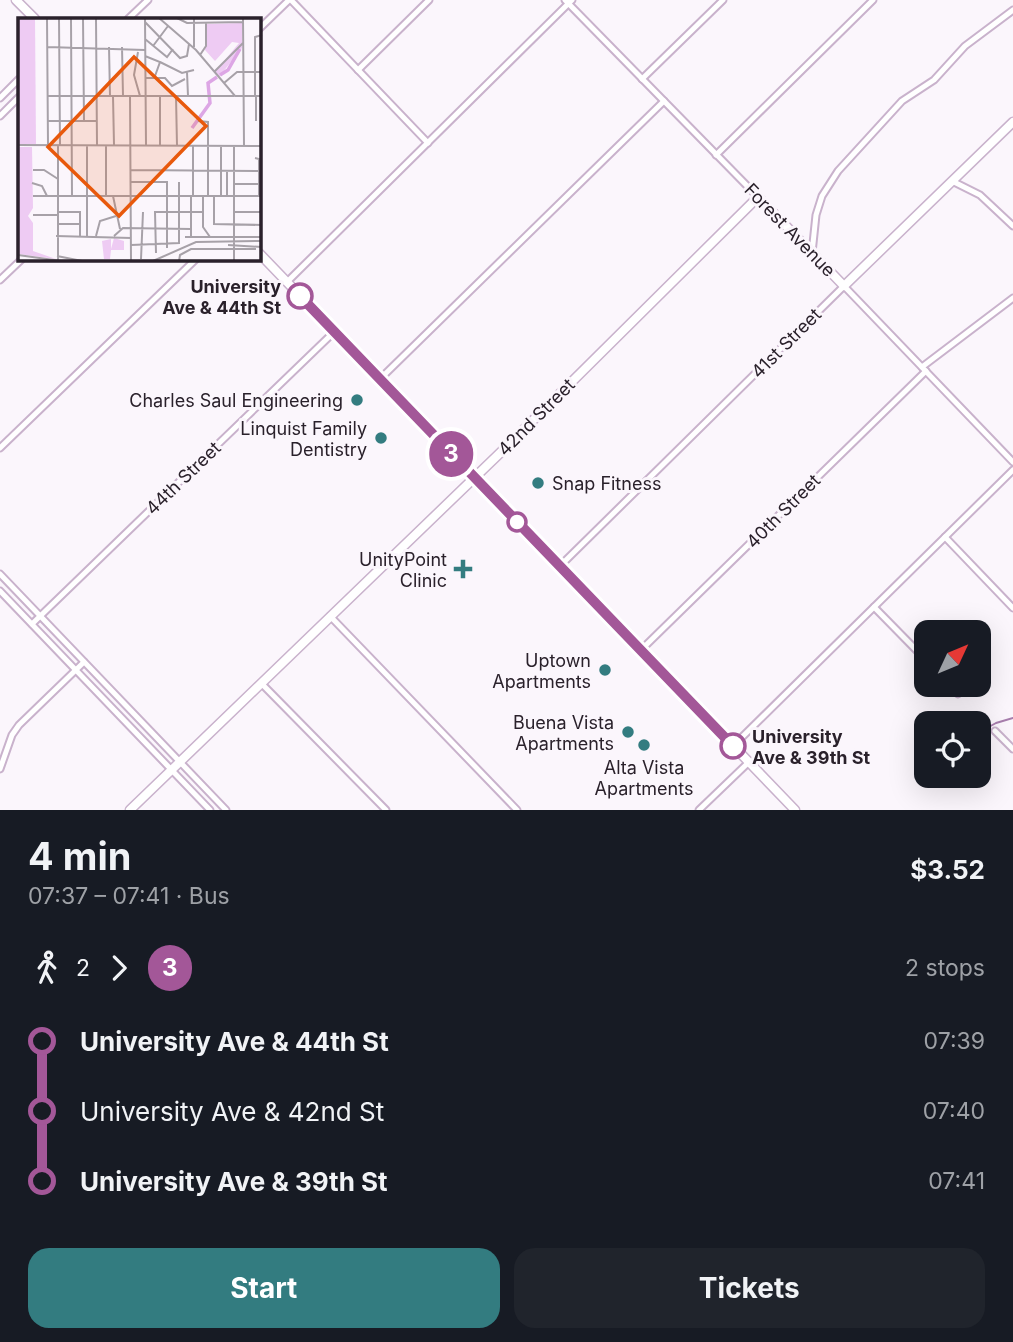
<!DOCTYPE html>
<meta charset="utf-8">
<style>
body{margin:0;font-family:Inter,sans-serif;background:#20242c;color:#f1f3f6;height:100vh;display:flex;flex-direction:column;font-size:26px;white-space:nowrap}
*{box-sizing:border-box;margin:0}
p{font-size:23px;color:#9ea1a6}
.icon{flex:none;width:38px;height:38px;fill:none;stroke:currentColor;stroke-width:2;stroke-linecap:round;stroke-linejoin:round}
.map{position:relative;height:810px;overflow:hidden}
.side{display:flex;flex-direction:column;background:#171b24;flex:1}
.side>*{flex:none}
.badge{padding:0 14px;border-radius:23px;font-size:24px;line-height:46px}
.needle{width:46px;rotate:46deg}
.fabs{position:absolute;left:914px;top:620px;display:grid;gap:14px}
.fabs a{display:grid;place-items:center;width:77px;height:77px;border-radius:14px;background:#171b24;box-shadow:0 7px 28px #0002;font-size:35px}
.map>.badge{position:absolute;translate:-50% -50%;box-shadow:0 0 0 4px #fff}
.legs{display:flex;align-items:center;gap:10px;height:77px;padding:0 28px;font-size:23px}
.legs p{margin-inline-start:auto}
.summary{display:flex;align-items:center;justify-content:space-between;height:119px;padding:0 28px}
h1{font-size:38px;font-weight:700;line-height:52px}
.primary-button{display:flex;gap:14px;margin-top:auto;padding:14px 28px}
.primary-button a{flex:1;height:80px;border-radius:21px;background:#337c80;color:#fff;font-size:28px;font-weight:700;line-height:80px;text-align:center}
.primary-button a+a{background:#20242c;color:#f1f3f6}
ul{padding:0 28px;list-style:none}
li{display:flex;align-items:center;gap:24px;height:70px;font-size:26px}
li i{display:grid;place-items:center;width:10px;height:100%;margin:0 9px;background:currentColor}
li i::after{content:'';width:18px;height:18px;margin:-9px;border:5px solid;border-radius:50%;background:#171b24}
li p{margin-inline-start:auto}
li:first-child i{background:linear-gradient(#0000 50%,currentColor 0)}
li:last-child i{background:linear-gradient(currentColor 50%,#0000 0)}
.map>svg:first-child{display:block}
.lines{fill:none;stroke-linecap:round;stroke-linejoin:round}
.stream{stroke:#a77ead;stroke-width:2}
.street-casing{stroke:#c9b2cc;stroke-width:9}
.secondary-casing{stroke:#c9b2cc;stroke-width:11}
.street{stroke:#fff;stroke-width:5}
.secondary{stroke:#fff;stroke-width:8}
.line-1-casing{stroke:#fff;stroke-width:16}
.line-1{stroke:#a35798;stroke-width:10}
.stop-1-dot{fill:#fff;stroke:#a35798;stroke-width:3.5}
.poi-dot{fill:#337c80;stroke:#fbf6fc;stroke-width:2.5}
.labels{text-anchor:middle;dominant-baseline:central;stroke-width:6;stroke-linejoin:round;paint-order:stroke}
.street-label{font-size:18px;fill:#2a212b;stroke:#fbf6fc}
.stop-label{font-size:18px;font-weight:bold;fill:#2a212b;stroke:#fbf6fc;text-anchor:end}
.poi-label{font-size:18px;fill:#2a212b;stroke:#fbf6fc;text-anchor:end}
.inset-river{fill:none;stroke:#dda6e5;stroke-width:3.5}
.inset-road{fill:none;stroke:#a7a1a8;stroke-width:2}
.view{fill:#e8590c;fill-opacity:0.15;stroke:#e8590c;stroke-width:3.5}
.inset-edge{fill:none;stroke:#2a212b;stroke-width:3.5}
</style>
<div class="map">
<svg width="1013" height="810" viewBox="0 0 1013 810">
<rect width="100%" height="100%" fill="#fbf6fc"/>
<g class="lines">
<g class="stream">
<path d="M978 733 996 723 1013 718"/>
<path d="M919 737H926"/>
</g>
<defs>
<g id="street">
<path d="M291 0 428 143"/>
<path d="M565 0 758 197"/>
<path d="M128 19 148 0"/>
<path d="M259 29 289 0"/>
<path d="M358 70 429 0"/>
<path d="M642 79 723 0"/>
<path d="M0 98 19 79"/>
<path d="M0 116 19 97"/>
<path d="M716 155 873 0"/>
<path d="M952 181 980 195 1013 226"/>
<path d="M812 253 816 215 822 196 838 171 902 101 934 80 965 46 1013 10"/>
<path d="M0 280 22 259"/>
<path d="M287 282 572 0"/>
<path d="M922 367 1013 298"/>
<path d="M380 379 664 101"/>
<path d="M0 448 196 259"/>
<path d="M945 537 1013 608"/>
<path d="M560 566 844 286 1013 462"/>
<path d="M0 574 226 810"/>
<path d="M0 591 210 810"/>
<path d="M874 607 926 660"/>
<path d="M330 616 517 810"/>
<path d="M32 624 334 332"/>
<path d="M641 650 926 371"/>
<path d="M261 683 386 810"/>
<path d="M949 684 958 694"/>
<path d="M995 731 1013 749"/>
<path d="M733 746 1013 470"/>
<path d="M0 769 12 735 19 725 84 662"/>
<path d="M699 810 749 762"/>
</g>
<g id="secondary">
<path d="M16 0 35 19"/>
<path d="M259 253 795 810"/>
<path d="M130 810 500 453 758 197 844 286 1013 122"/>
</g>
</defs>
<use href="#street" class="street-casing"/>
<use href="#secondary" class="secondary-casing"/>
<use href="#street" class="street"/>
<use href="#secondary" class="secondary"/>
</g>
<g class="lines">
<defs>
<path id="line-1" d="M300 296 733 746"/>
</defs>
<use href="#line-1" class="line-1-casing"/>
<use href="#line-1" class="line-1"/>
</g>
<g class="stop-1-dot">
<circle cx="300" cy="296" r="12"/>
<circle cx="517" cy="522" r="9"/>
<circle cx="733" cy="746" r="12"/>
</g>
<g class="poi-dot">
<circle cx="357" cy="400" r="7"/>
<circle cx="381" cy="438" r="7"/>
<circle cx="538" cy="483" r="7"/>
<path d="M459.5 558.5h7v7h7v7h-7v7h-7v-7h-7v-7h7z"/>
<circle cx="605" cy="670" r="7"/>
<circle cx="628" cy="732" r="7"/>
<circle cx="644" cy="745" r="7"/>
</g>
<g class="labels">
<g class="street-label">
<text transform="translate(790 230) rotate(46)">Forest Avenue</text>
<text transform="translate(786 343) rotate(-45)">41st Street</text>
<text transform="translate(536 417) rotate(-45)">42nd Street</text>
<text transform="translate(183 478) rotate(-44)">44th Street</text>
<text transform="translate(783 511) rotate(-45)">40th Street</text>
</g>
<g class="stop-label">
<text x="281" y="286">University<tspan x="281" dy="21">Ave &amp; 44th St</tspan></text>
<text x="752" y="736" text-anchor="start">University<tspan x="752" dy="21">Ave &amp; 39th St</tspan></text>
</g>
<g class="poi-label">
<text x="343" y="400">Charles Saul Engineering</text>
<text x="367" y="428">Linquist Family<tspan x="367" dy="21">Dentistry</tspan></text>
<text x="552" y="483" text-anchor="start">Snap Fitness</text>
<text x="447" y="559">UnityPoint<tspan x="447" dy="21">Clinic</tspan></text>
<text x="591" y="660">Uptown<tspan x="591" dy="21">Apartments</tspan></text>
<text x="614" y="722">Buena Vista<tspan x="614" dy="21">Apartments</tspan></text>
<text x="644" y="767" text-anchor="middle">Alta Vista<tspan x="644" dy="21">Apartments</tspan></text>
</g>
</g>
<g transform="translate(18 18)">
<rect width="243" height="243" fill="#fbf6fc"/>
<path d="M0 129H14L15 190 10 198 15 205V233L38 241 0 236ZM96 220 106 223V232H93L92 241H86L84 223 93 221V231Z" fill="#eecbf3"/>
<path d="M0 0H17L18 126H0Z" fill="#eecbf3"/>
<path d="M224 5V30L201 59 197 54 221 25 214 24 197 43 187 32 189 6Z" fill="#eecbf3"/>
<path class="inset-river" d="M202 57 210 52 222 31M174 110 192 85 190 65 199 59"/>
<path class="inset-road" d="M29 0 30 127M41 0 42 127M53 0 54 177M65 0 66 103M78 0 79 127M127 0 128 128M141 0 178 32 217 78H244M159 0 169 5 225 4M176 0V29M225 0 226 128M127 4 162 40 169 38 171 26M127 21 149 39 155 31M135 28 150 8M29 29 127 32M91 29 92 78M104 29 105 78M120 34 116 57 122 78M182 37 188 28V4M127 38 142 44 137 58M142 44 164 55 176 52M169 54 170 78M196 54 225 25M127 60H147L154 68 167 61M206 65 219 54H244M30 78H216M95 78 96 127M112 78 113 243M142 78V128M158 78 159 128M237 78V19L244 17M238 78V103M30 103H79M180 103 190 104V178M0 127 244 128M40 127V243M88 127V177M175 128V177M203 128V178M216 128V243M237 140 241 141V178M15 152H26L40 161M113 152 244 153M209 153V178M113 164H149V230M14 165 24 168 29 178M216 166H241M15 178H244M95 178 102 211M185 178V209L192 219M173 179V219M196 179V206L244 207M243 179V219M40 194H62V219M216 194H244M15 197H40M39 206H62M38 218 113 220M78 218 82 203 98 198M96 218 105 210 173 211M69 219V127M167 219H244M113 227 161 225V164M210 227 244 229M138 235 137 194H185M0 237 43 243M39 238 64 243M123 241 125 194M135 243 178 224 244 223M161 243 162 237 173 231H238"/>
<path class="view" d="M116 39 188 108 101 198 30 129Z"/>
<rect width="243" height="243" class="inset-edge"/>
</g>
</svg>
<div class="fabs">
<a><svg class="needle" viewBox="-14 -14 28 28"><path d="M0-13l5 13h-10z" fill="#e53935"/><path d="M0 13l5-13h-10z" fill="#9ea1a6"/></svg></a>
<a><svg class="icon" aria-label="locate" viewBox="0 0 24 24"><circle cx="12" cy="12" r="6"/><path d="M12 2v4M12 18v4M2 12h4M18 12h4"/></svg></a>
</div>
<b class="badge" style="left:451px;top:454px;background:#a35798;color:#fff">3</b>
</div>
<section class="side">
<div class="summary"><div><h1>4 min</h1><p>07:37 – 07:41 · Bus</p></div><b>$3.52</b></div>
<div class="legs"><svg class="icon" aria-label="walk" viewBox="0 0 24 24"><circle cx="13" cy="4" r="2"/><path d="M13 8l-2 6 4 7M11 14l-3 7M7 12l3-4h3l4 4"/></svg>2<svg class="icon" aria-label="forward" viewBox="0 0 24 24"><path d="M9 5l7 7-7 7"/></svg><b class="badge" style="background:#a35798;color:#fff">3</b><p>2 stops</p></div>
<ul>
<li><i style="color:#a35798"></i><b>University Ave &amp; 44th St</b><p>07:39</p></li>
<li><i style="color:#a35798"></i><span>University Ave &amp; 42nd St</span><p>07:40</p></li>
<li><i style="color:#a35798"></i><b>University Ave &amp; 39th St</b><p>07:41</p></li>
</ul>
<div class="primary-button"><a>Start</a><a>Tickets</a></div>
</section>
